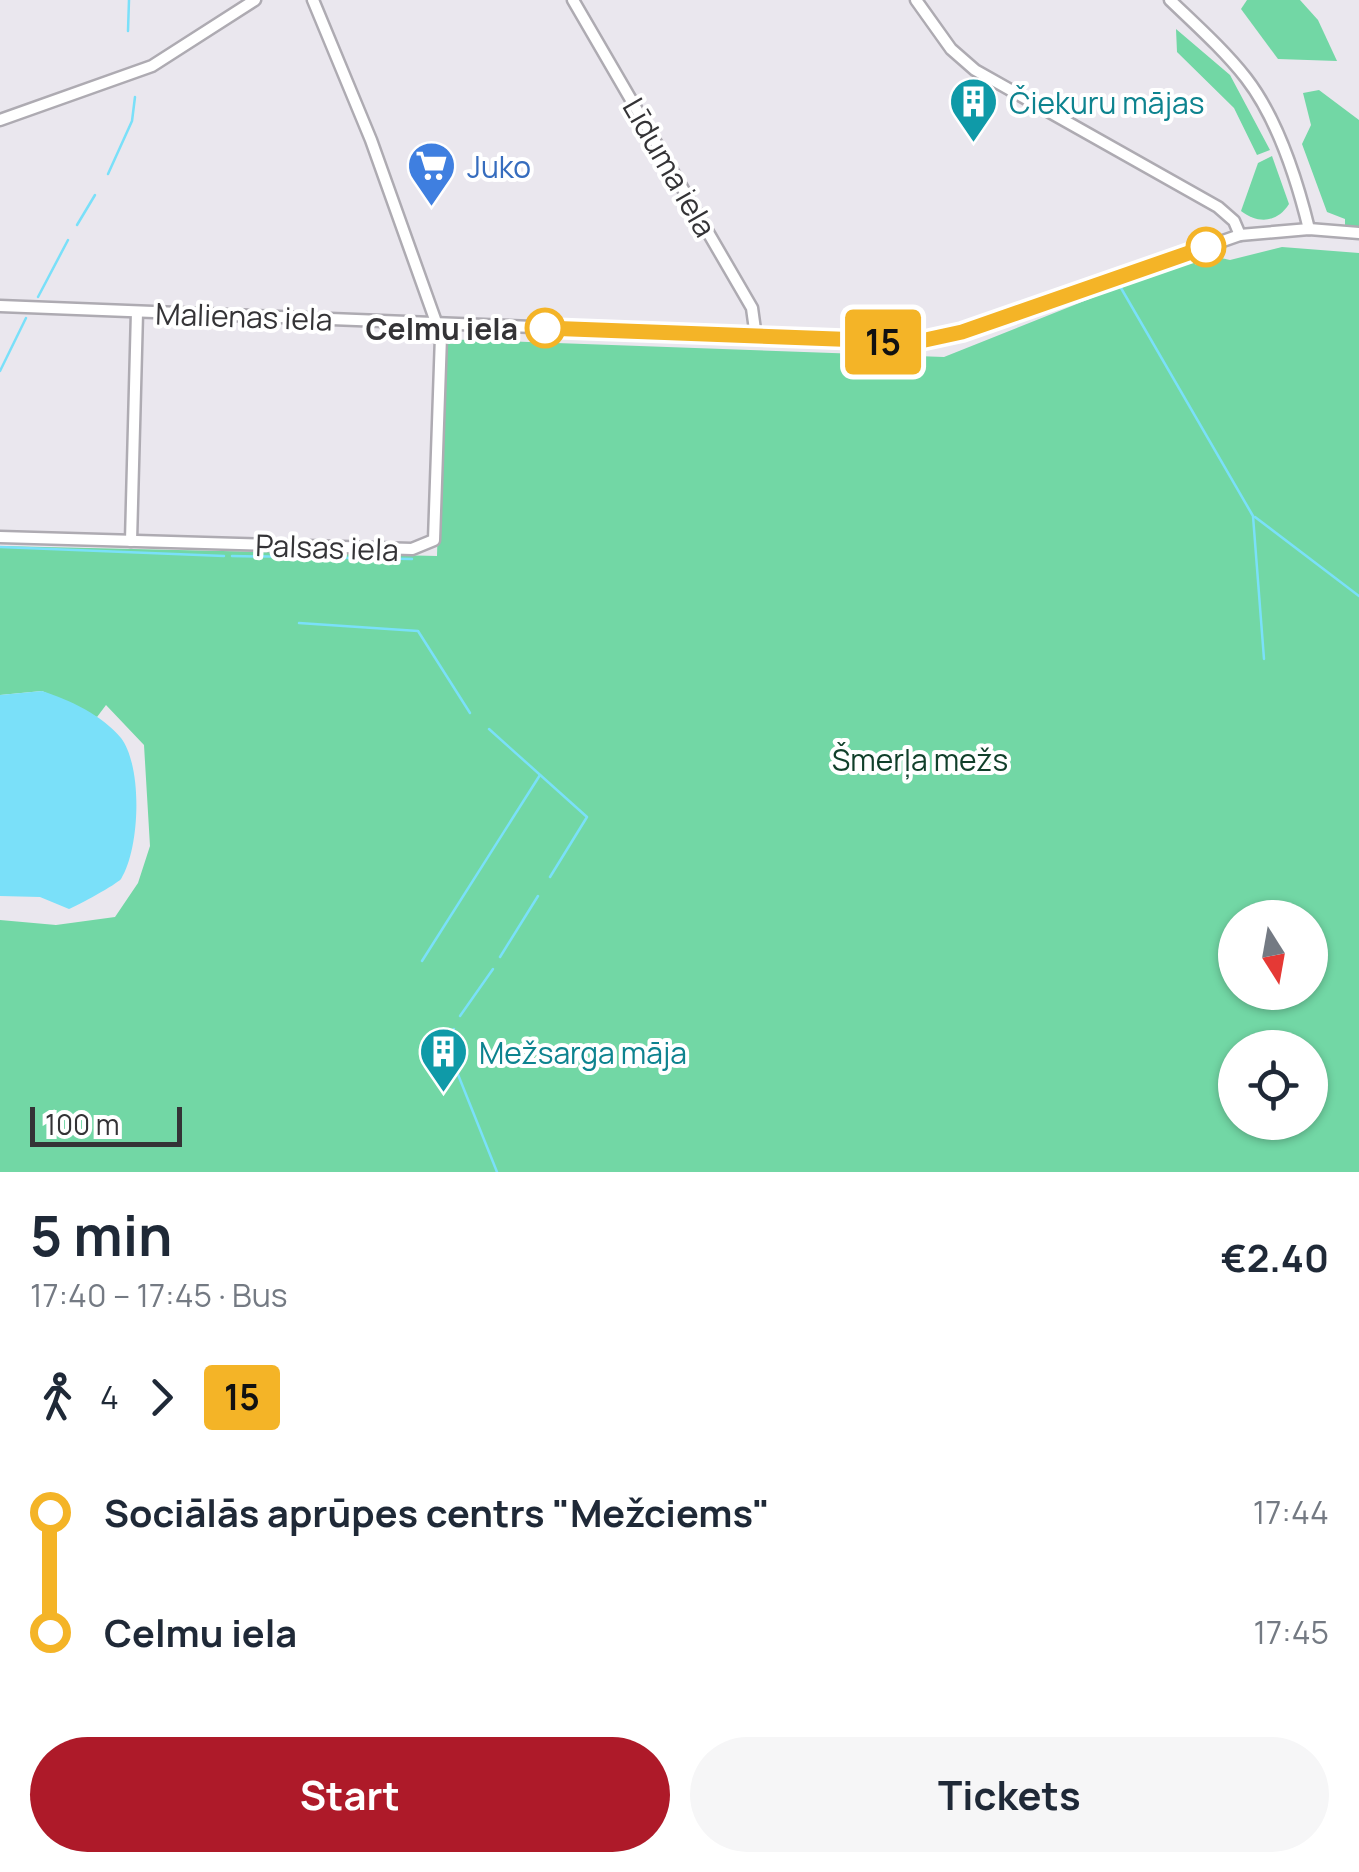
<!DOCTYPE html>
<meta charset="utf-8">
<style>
body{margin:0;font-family:Manrope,sans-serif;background:#f6f6f7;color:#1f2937;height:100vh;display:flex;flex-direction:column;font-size:38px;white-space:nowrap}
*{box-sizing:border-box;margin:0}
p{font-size:32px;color:#747a83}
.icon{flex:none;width:55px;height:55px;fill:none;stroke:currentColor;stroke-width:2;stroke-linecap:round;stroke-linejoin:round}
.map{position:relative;height:1172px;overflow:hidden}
.panel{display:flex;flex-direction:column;background:#fff;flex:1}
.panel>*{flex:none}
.badge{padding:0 20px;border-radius:8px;font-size:35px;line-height:65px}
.needle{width:65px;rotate:169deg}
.tools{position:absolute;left:1218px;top:900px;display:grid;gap:20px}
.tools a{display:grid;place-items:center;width:110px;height:110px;border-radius:50%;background:#fff;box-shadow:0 2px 8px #0004;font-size:50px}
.scale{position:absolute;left:30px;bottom:25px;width:152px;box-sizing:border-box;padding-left:10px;border:5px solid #343336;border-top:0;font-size:28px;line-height:35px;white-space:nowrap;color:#343336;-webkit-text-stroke:8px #fff;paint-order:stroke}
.map>.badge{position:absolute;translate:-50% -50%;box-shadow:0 0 0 5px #fff}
.legs{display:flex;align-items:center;gap:15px;height:110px;padding:0 30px;font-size:32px}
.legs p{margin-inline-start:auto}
.head{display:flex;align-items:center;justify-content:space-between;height:170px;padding:0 30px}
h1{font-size:55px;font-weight:700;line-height:75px}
.button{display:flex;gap:20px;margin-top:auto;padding:20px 30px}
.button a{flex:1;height:115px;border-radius:60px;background:#ae1a29;color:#fff;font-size:40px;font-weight:700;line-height:115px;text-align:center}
.button a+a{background:#f6f6f7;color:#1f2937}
ul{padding:0 30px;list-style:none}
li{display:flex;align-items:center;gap:35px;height:120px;font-size:38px}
li i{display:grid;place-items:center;width:15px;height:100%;margin:0 12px;background:currentColor}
li i::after{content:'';width:25px;height:25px;margin:-12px;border:8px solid;border-radius:50%;background:#fff}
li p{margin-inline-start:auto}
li:first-child i{background:linear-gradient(#0000 50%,currentColor 0)}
li:last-child i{background:linear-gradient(currentColor 50%,#0000 0)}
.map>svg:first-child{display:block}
.green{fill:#72d7a5;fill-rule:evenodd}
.water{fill:#7ae0f9}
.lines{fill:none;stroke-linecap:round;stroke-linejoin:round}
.stream{stroke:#7ae0f9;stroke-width:2.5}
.minor-casing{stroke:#aeabb2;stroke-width:15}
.minor{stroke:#fff;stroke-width:10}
.line-1-casing{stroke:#fff;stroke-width:22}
.line-1{stroke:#f4b427;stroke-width:15}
.stop-1-dot{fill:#fff;stroke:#f4b427;stroke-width:5}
.labels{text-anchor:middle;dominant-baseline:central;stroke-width:8;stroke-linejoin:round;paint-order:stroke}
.culture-label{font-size:30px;fill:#0d838f;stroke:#fff;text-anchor:start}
.shop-label{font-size:30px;fill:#366cbe;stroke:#fff;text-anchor:start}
.street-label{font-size:30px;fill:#343336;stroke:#fff}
.stop-label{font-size:30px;font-weight:bold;fill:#343336;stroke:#fff;text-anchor:end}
.park-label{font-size:30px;fill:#103f2a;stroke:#fff}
</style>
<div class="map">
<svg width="1359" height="1172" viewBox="0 0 1359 1172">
<rect width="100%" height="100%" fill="#eae7ee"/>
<g class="green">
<path d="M1247 0H1300L1318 20 1337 61 1278 59 1241 9Z"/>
<path d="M1176 29 1230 75 1270 150 1257 155 1234 108 1177 52Z"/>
<path d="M1319 90 1359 120V228L1345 226V219L1327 212 1302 144 1311 125 1303 93Z"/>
<path d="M1272 156 1289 204C1277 223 1258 224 1241 211L1258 163Z"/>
<path d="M1282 247 1359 253V1172H0V920L56 925 115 917 138 883 150 846 144 745 106 705 97 717 42 691 0 695V546L437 556 443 339 944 357 1177 264 1194 262 1196 265 1212 256 1230 260ZM1235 918H1310V992H1235ZM1235 1048H1310V1122H1235Z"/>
</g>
<path class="water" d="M42 691C70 700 102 715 121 738 143 767 140 849 121 879 117 884 77 906 69 909L40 897 0 896V695Z"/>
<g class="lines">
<g class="stream">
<path d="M128 31 129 0"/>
<path d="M108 174 132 121 135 97"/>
<path d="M77 225 95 195"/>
<path d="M1121 288 1253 516 1264 659"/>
<path d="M38 297 68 240"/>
<path d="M0 371 26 318"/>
<path d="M1255 517 1359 596"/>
<path d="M0 547 224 556"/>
<path d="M232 556 412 559"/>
<path d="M299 623 418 631 470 713"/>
<path d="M489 729 587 817 550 877"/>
<path d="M500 957 538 896"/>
<path d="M422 961 540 775"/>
<path d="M460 1016 493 969"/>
<path d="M449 1053 445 1043 454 1029"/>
<path d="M457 1072 497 1172"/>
</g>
<defs>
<g id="minor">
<path d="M573 0 752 308 756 337"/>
<path d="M916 0 951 49 975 70 1218 207 1234 221 1240 235"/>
<path d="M1170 0C1196 25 1224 50 1246 78 1277 118 1297 180 1309 229"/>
<path d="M0 120 152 66 255 0"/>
<path d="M0 306 916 342 962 332 1240 235 1309 229 1359 233"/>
<path d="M0 537 412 549 434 540 441 336 371 140 313 0"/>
<path d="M131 541 137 312"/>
</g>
</defs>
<use href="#minor" class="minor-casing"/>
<use href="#minor" class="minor"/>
</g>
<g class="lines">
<defs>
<path id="line-1" d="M545 328 916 342 962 332 1206 247"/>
</defs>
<use href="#line-1" class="line-1-casing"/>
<use href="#line-1" class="line-1"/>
</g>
<defs>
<symbol id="building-pin" viewBox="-11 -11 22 30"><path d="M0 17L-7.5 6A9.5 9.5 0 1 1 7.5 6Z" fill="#0f9aa8" stroke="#fff"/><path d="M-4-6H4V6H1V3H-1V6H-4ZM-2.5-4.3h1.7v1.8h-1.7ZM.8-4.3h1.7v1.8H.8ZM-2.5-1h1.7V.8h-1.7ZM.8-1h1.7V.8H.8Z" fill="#fff"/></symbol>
<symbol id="supermarket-pin" viewBox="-11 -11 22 30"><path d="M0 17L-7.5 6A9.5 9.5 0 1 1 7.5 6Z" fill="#3f7fe0" stroke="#fff"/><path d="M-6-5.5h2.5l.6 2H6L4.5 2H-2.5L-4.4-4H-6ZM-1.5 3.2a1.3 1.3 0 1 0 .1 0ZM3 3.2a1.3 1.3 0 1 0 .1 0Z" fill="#fff"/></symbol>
</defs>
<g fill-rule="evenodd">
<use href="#building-pin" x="946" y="74" width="55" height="75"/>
<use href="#supermarket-pin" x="404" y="138" width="55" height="75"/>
<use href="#building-pin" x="416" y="1024" width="55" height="75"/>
</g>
<g class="stop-1-dot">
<circle cx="1206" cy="247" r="18"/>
<circle cx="545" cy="328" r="18"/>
</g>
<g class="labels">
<g class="culture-label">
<text x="1009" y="102">Čiekuru mājas</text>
<text x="479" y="1052">Mežsarga māja</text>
</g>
<g class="shop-label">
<text x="467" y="166">Juko</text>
</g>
<g class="street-label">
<text transform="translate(670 167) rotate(60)">Līduma iela</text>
<text transform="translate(244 316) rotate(2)">Malienas iela</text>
<text transform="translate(327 547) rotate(2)">Palsas iela</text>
</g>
<g class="stop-label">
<text x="518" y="328">Celmu iela</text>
</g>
<g class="park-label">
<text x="920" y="759">Šmerļa mežs</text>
</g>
</g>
</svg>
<div class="tools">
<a><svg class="needle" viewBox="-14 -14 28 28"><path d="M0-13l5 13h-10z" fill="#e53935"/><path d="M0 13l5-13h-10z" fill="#747a83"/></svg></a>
<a><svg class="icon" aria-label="locate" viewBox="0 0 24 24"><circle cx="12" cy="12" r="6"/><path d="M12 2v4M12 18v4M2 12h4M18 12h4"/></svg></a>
</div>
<div class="scale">100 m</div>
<b class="badge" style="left:883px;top:342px;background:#f4b427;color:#111">15</b>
</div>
<section class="panel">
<div class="head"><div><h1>5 min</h1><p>17:40 – 17:45 · Bus</p></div><b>€2.40</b></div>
<div class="legs"><svg class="icon" aria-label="walk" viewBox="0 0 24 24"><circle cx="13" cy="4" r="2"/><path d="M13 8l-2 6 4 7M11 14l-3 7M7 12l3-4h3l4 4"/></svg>4<svg class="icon" aria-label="forward" viewBox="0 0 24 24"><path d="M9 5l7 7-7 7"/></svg><b class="badge" style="background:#f4b427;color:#111">15</b></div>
<ul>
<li><i style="color:#f4b427"></i><b>Sociālās aprūpes centrs &quot;Mežciems&quot;</b><p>17:44</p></li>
<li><i style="color:#f4b427"></i><b>Celmu iela</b><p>17:45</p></li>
</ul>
<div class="button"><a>Start</a><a>Tickets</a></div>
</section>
